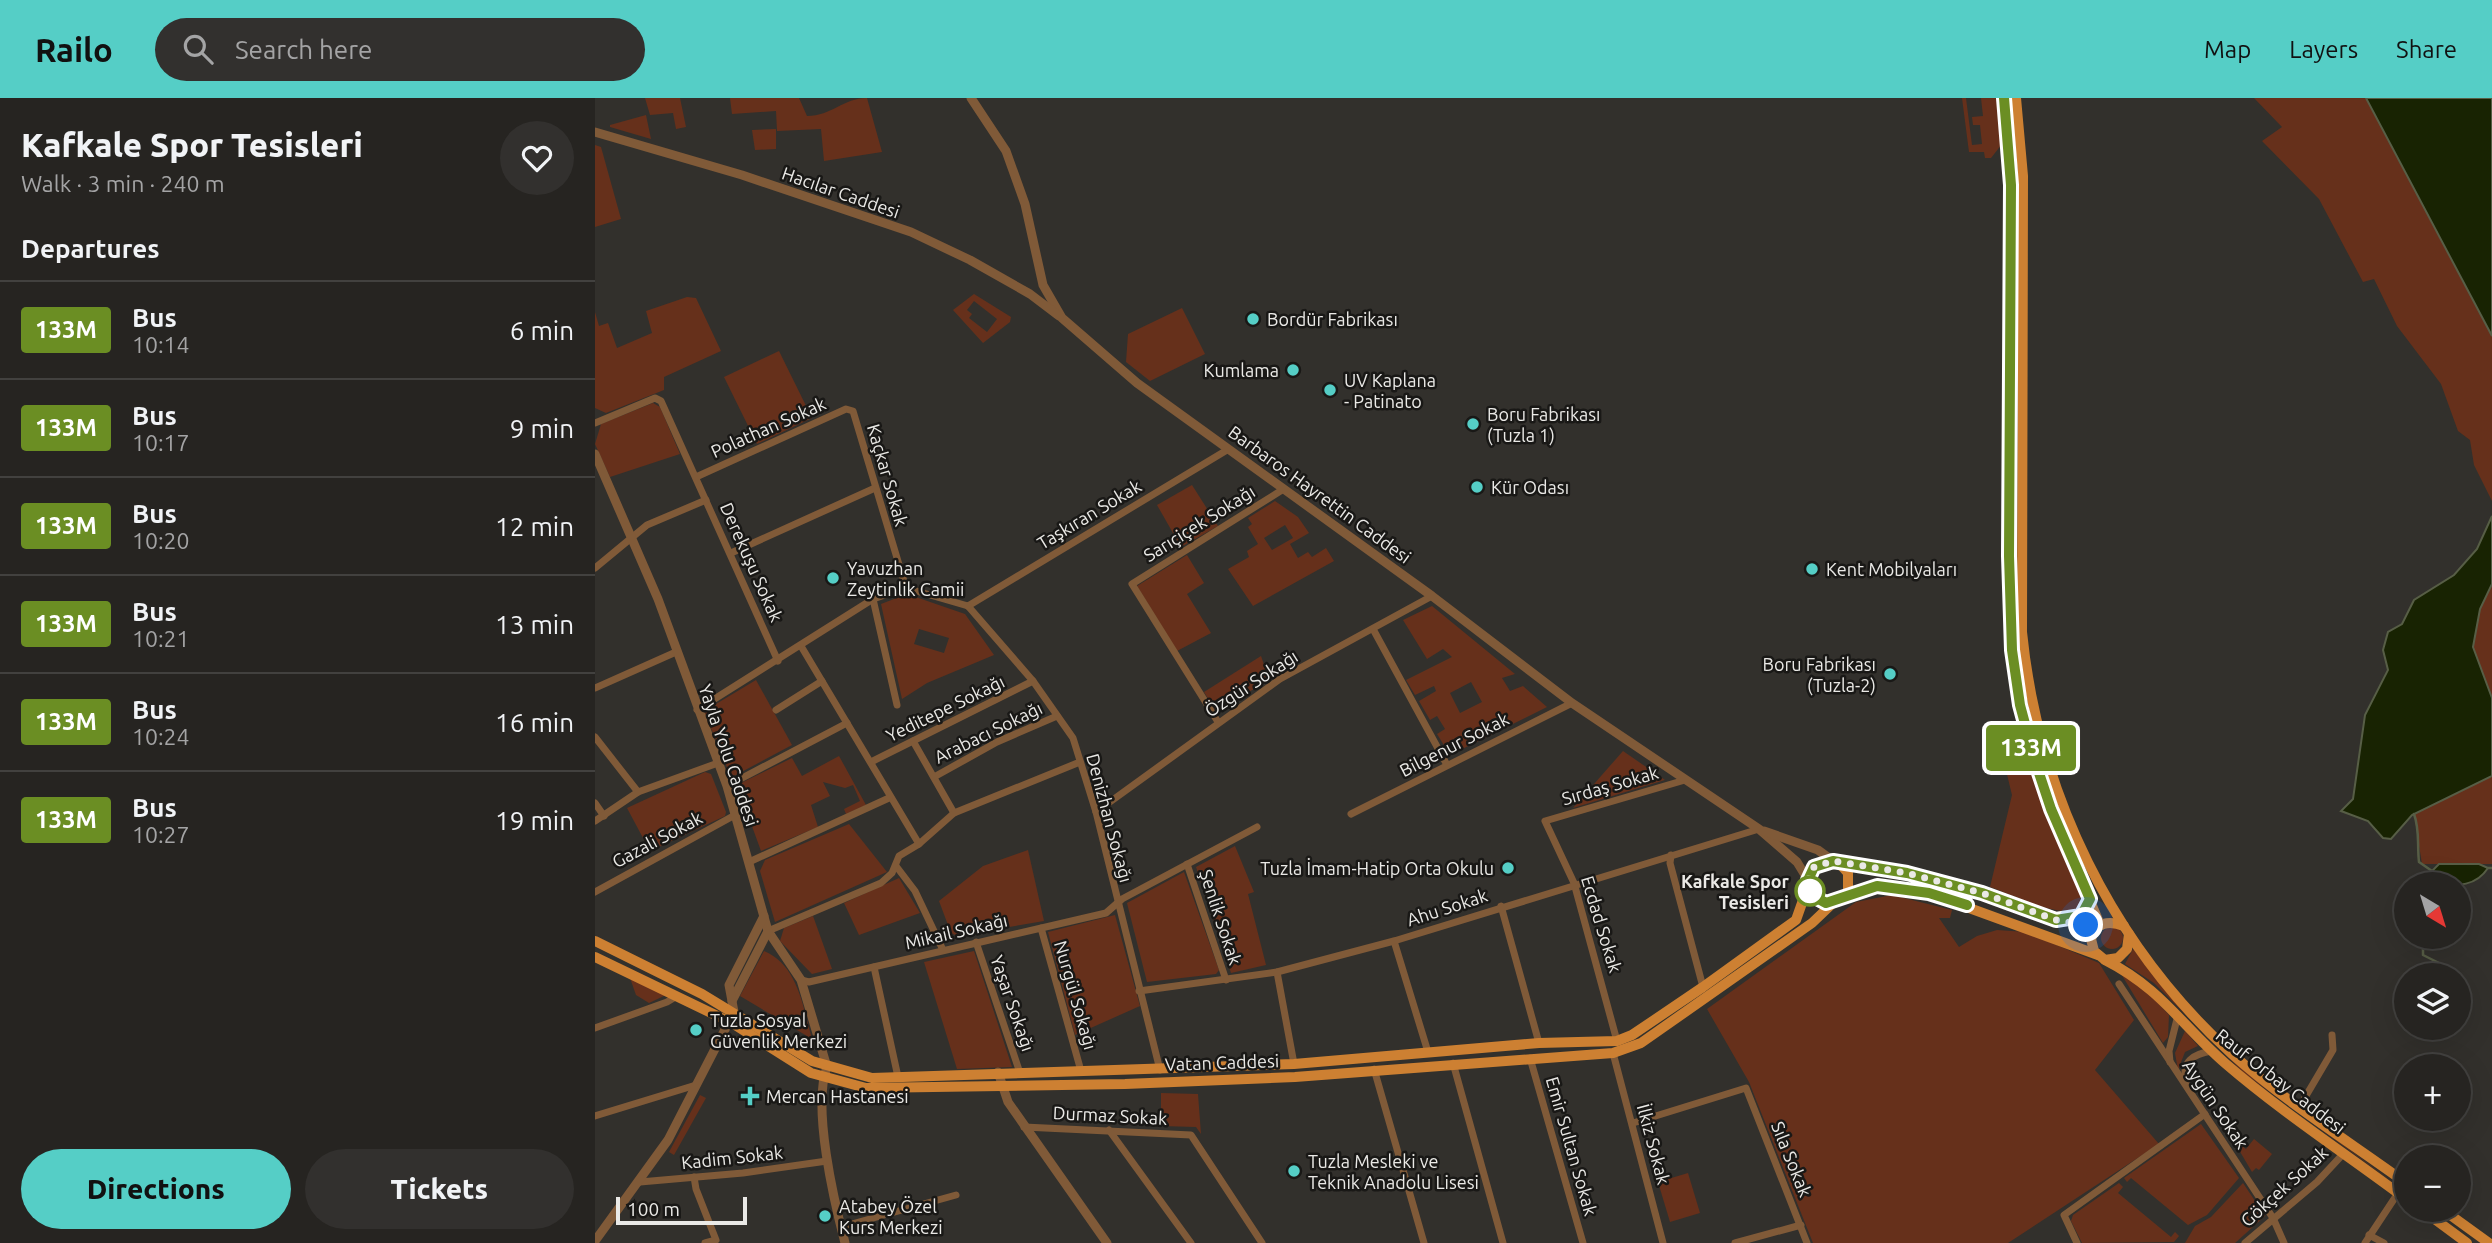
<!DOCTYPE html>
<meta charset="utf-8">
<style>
body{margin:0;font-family:Ubuntu,sans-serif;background:#32302e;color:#f1f3f6;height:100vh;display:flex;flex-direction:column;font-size:26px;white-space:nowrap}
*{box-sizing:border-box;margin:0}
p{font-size:23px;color:#a4a4a5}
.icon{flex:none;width:38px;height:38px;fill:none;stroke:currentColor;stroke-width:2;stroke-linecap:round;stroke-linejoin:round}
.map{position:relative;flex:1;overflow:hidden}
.side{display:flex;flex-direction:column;background:#262421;width:595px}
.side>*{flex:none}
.badge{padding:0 14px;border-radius:5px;font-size:24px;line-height:46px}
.needle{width:46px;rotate:142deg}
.tools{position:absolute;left:1799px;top:774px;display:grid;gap:14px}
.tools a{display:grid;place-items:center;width:77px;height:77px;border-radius:50%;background:#262421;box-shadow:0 7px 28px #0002,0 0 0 2px #42413f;font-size:35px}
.scale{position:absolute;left:21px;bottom:18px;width:131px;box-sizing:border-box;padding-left:7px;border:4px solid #eae9e6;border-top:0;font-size:19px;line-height:24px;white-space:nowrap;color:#eae9e6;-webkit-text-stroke:5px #191816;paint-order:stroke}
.you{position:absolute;width:35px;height:35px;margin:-18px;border:5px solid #fff;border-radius:50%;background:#1a73e8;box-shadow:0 0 0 10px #1a73e833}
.map>.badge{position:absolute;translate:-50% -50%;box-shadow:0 0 0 4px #fff}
h2{padding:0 21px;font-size:26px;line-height:63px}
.round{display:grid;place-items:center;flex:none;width:74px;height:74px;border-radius:37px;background:#32302e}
.head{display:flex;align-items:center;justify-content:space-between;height:119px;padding:0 21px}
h1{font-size:33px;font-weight:800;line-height:52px}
.cta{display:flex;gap:14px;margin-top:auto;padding:14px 21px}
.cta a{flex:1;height:80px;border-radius:42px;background:#55cec6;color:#111;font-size:28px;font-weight:800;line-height:80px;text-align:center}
.cta a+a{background:#32302e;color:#f1f3f6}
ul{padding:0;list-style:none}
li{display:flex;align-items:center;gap:21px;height:98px;padding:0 21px;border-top:2px solid #42413f}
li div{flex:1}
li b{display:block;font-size:26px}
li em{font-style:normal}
li .badge{min-width:77px;font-weight:700;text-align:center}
header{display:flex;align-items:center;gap:42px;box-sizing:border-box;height:98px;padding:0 35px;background:#55cec6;color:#111}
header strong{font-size:33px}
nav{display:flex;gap:38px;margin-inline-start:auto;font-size:24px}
.search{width:490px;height:63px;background:#32302e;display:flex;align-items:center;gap:18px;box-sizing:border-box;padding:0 24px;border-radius:38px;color:#a4a4a5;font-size:26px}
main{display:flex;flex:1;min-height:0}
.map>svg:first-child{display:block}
.green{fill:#66301b;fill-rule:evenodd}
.water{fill:#182302;stroke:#575e46;stroke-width:2}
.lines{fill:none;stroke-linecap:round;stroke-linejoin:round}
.stream{stroke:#575e46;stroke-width:2.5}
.minor{stroke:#805a38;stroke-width:7}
.tertiary{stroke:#805a38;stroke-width:9}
.primary{stroke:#cd8032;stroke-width:10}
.line-casing{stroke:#fff;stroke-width:16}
.line{stroke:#6b8e23;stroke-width:10}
.walk{stroke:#eae9e6;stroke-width:7;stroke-dasharray:0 12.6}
.poi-dot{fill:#55cec6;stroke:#191816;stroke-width:2.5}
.stop-dot{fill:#fff;stroke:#6b8e23;stroke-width:3.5}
.labels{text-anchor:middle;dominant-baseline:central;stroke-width:5;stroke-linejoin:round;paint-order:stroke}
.street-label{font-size:18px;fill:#eae9e6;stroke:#191816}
.poi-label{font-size:18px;fill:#eae9e6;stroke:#191816;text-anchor:start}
.stop-label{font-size:18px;font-weight:bold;fill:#eae9e6;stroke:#191816;text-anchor:end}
</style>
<header>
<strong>Railo</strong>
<div class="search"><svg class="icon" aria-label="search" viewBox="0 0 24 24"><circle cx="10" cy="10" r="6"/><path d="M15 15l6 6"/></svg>Search here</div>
<nav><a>Map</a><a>Layers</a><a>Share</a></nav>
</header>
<main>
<section class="side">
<div class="head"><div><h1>Kafkale Spor Tesisleri</h1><p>Walk · 3 min · 240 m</p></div><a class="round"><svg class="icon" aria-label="heart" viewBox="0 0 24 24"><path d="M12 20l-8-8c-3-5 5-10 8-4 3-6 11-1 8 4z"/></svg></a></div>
<h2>Departures</h2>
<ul>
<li><span class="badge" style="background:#6b8e23;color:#fff">133M</span><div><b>Bus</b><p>10:14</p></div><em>6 min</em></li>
<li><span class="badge" style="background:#6b8e23;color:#fff">133M</span><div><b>Bus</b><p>10:17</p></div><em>9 min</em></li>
<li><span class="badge" style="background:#6b8e23;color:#fff">133M</span><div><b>Bus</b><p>10:20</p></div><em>12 min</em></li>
<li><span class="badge" style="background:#6b8e23;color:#fff">133M</span><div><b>Bus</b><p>10:21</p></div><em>13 min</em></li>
<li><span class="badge" style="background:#6b8e23;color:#fff">133M</span><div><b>Bus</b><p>10:24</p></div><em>16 min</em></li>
<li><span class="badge" style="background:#6b8e23;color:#fff">133M</span><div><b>Bus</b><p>10:27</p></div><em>19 min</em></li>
</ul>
<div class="cta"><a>Directions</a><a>Tickets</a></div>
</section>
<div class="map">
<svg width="1897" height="1145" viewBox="0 0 1897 1145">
<rect width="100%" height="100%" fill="#32302c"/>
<g class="green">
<path d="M50 0H85L91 29 81 31 78 15 55 17Z"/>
<path d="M135 0H204L212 18C237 18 248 0 272 0L287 54 229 63 226 31 182 33 181 13 137 16Z"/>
<path d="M1367 0H1371L1377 47 1387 46 1385 27H1378L1377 19 1388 18 1386 0H1402L1407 46 1396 60H1390L1389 54H1374Z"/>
<path d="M1415 0 1422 91 1420 463 1424 548 1440 638 1461 706 1489 773 1460 707 1439 640 1427 587 1420 531 1421 92Z"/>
<path d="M1659 0H1771L1897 237V403L1879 367 1875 342 1863 333 1846 286 1802 228 1779 181 1768 184 1724 101 1667 43 1687 29Z"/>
<path d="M51 17 56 41 15 29V27Z"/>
<path d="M181 31V51L160 52 157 32Z"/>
<path d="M0 47 6 49 26 121 0 129Z"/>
<path d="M379 196 416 219 415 224 388 245 358 212ZM379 203 402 221 392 234 374 220 377 216 372 212Z"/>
<path d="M92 199 101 200 126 253 69 279V292L11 315 0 310V214L4 228 13 225 22 250 57 235 51 213Z"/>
<path d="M587 210 610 256 555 283 531 264 533 236Z"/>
<path d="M184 253 217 320 162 346 129 279Z"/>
<path d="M58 305 65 309 85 356 15 379 0 346 6 326Z"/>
<path d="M597 387 623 428 586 449 562 407Z"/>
<path d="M680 403 703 419 714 435 695 446 703 460 713 454 717 459 731 450 739 463 658 508 633 471 654 459 652 453 663 446 653 429 657 426 653 420ZM690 427 698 440 677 452 669 440Z"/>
<path d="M592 457 609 485 592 496 616 535 582 553 542 488Z"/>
<path d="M1897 486V600L1878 549 1885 511Z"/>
<path d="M312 496 370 516 399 557 332 585 307 601 286 506ZM324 531 354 540 349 555 319 546Z"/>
<path d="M837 508 920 576 907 580 915 593 928 588 952 609 855 657 842 636 850 631 842 618 835 622 824 603 841 593 839 588 820 597 811 582 857 559 848 551 832 561 808 522ZM876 584 887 604 865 615 855 595Z"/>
<path d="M666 558 674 581 622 615 609 594Z"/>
<path d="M161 582 197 647 139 678 134 674 110 616 111 612Z"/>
<path d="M1430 650 1458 735 1487 796 1483 810C1463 821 1416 796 1395 789L1417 697 1408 660 1414 654Z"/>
<path d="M1028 653 1070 682 978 710Z"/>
<path d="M244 658 271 707 251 716 249 711 265 703 258 687 250 690 228 684 235 698 216 707 223 729 166 753 142 687 197 660 207 678Z"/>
<path d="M110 674 116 676 131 714 130 718 55 753 32 710Z"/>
<path d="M1897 678V766H1827L1819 716Z"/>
<path d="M254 726 292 774 180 824 165 773 170 762Z"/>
<path d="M640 748 659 794 653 796 671 867 636 875 601 769Z"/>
<path d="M433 752 449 823 362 838 356 835 344 803 388 768Z"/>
<path d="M589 774 624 872 621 876 552 884 532 805Z"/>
<path d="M304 780 325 815 264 837 249 805Z"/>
<path d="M1297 797 1357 812 1355 820H1344L1364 849 1382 838 1402 832 1431 834 1504 865 1539 922 1500 972 1564 1046 1413 1145H1218L1154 984 1112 911 1261 804Z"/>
<path d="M520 817 545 908 480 937 453 834Z"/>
<path d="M218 818 237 871 217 876 185 843 189 830Z"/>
<circle cx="1517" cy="840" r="11"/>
<path d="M1538 851 1606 932 1688 1002 1811 1094 1649 975 1559 885 1530 866Z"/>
<path d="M169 853C203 867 208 909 217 941L145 898Z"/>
<path d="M379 853 417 969 362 971 329 864Z"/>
<path d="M1525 874 1547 888 1574 917 1573 939 1568 945Z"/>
<path d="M35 880 71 897 54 905 41 897Z"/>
<path d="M1590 933 1603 948 1590 954 1583 972 1580 955Z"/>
<path d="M566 995 603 996 606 1036 601 1029 566 1028Z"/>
<path d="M105 997 111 1000 79 1057 74 1054Z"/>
<path d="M1606 1026 1644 1080 1612 1117 1593 1127 1536 1080 1532 1084 1529 1080Z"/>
<path d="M1637 1040 1651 1051 1659 1041 1677 1056 1664 1072 1661 1070 1657 1074Z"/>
<path d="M1093 1075 1105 1115 1075 1124 1063 1084Z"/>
<path d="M1524 1085 1528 1089 1523 1095 1576 1139 1580 1134 1584 1138 1579 1144 1487 1145 1476 1123 1478 1117Z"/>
<path d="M1648 1085 1670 1118 1640 1145H1590L1600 1128 1616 1119Z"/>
</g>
<g class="water">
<path d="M1771 0H1897V238Z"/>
<path d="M1897 418V486L1885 511 1878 549 1897 600V678L1817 717 1796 741 1788 740 1773 723 1746 713 1758 701 1770 617 1793 572 1788 552 1793 534 1807 526 1819 502 1859 477 1882 451Z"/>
<path d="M1844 766H1884L1893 770C1878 793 1854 786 1831 786L1833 777Z"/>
</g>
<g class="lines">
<g class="stream">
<path d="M1819 716C1825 732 1822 747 1824 764L1837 773"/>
<path d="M1893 770H1897"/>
<path d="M1828 838V857L1844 865"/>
</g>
<g class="minor">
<path d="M0 325 60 300 66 303 183 563"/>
<path d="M101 379 251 311 258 313 311 490"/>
<path d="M136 455 280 390"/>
<path d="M0 470 52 427 111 402"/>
<path d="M278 501 302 607"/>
<path d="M373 508 438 583 478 640 501 714 565 972"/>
<path d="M373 508 632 352"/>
<path d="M778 531 852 667"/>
<path d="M206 548 324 746"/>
<path d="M0 590 81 554"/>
<path d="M102 612 278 501 311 490 373 508"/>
<path d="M181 612 227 583"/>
<path d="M623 624 537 486 687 392"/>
<path d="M0 639 43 694"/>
<path d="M318 643 359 715"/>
<path d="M276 664 438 583"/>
<path d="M339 679 402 644 462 618"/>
<path d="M132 688 252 625"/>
<path d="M0 705 9 718"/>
<path d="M501 714 685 581 837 498"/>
<path d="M756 716 977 605"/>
<path d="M0 723 43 694 123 665"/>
<path d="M1076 757 1075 765 1108 889"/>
<path d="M154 764 294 700"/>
<path d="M592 766 631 882"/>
<path d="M301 768 320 793 348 852"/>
<path d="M0 794 140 717"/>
<path d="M906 808 944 945"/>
<path d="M446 830 486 973"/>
<path d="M173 833 286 785 297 775 304 758 324 746 359 715 485 664"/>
<path d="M799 843 833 954"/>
<path d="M381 844 425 975"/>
<path d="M279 869 303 979"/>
<path d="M682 874 699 966"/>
<path d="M206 882 214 884 511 815 527 801 662 729"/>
<path d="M1524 886 1678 1120 1689 1145"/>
<path d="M544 893 682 874 799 843 1164 731"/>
<path d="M0 930 72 904 82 898"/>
<path d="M1022 943 979 785 950 723 1090 682"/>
<path d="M1018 955 1068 1145"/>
<path d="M935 960 988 1145"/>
<path d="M1575 964 1574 953 1583 917"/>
<path d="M858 965 908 1145"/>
<path d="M779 971 829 1145"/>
<path d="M1591 984C1586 963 1599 956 1616 953"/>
<path d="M1705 1008 1738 952 1737 937"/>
<path d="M0 1018 101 987"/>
<path d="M1038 1025 1151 990 1212 1145"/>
<path d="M429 1029 596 1037 667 1145"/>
<path d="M514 1032 596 1145"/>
<path d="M99 1079 101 1091 121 1142 110 1145"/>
<path d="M45 1084 148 1075 232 1063"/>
<path d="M246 1129 361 1097"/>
<path d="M1774 1137 1789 1145"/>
<path d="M1140 1145 1206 1127"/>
<path d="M1482 1145 1469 1117 1610 1016"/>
<path d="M1650 1145 1722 1084 1749 1055"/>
<path d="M1770 1145 1803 1095"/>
</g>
<g class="tertiary">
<path d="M376 0 411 53 430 106 448 187 467 220 542 285 837 498 977 605 1164 731 1202 764 1213 782"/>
<path d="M0 34 147 77 316 134 375 162 435 196 464 218"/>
<path d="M0 356 63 501 132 688 173 833 206 882 232 969C217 1009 239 1103 250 1145"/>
<path d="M1169 733 1223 752 1238 763"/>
<path d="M137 903 173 833"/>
<path d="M403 974 413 1004 512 1145"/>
<path d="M0 1143 73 1042 139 914 134 887 169 818"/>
</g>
<g class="primary">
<path d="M1409 0 1416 87 1414 458 1417 552 1425 607 1448 690 1505 827"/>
<path d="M1421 0 1428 78 1427 534C1443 695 1517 847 1637 956 1691 1004 1753 1043 1811 1085"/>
<path d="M1245 766 1253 775V794L1244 803H1225L1213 788C1213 777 1218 766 1230 764 1240 761 1256 767 1267 769 1348 780 1422 812 1502 829"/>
<path d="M1249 799 1282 788 1333 795 1503 857"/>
<path d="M1472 822 1486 818 1495 801"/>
<path d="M1529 828C1514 822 1501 824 1496 841L1499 853 1510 862 1523 860 1532 851 1534 836"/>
<path d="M0 843 107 896 217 963 277 980 699 966 944 945 1022 943 1037 937 1108 889 1201 822 1213 788"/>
<path d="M0 859 137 925 216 975 271 990 530 986 700 979 1018 955 1046 945 1217 825 1238 805"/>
<path d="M1510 862C1567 891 1586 927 1631 966 1688 1015 1751 1056 1811 1101"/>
<path d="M1826 1111 1872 1145"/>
<path d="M1847 1111 1894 1145"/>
</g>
</g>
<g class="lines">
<defs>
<path id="line" d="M1372 807 1334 795 1282 788 1231 805 1220 799 1213 782 1219 769 1238 763 1312 775 1387 795 1461 822 1486 818 1495 801 1456 711 1440 663 1425 607 1417 552 1414 458 1416 87 1409 0"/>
</defs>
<use href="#line" class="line-casing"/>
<use href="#line" class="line"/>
<path class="walk" d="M1215 793 1213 782 1219 769 1238 763 1312 775 1387 795 1461 822 1491 827"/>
</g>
<g class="poi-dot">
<circle cx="658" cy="221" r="7"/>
<circle cx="698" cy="272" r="7"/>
<circle cx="735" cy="292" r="7"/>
<circle cx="878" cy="326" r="7"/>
<circle cx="882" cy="389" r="7"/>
<circle cx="1217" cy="471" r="7"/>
<circle cx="238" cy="480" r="7"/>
<circle cx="1295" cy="576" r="7"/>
<circle cx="913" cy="770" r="7"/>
<circle cx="101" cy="932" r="7"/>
<path d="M151.5 987.5h7v7h7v7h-7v7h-7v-7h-7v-7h7z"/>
<circle cx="699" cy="1073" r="7"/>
<circle cx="230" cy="1118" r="7"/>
</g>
<circle class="stop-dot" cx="1215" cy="793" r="14"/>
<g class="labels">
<g class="street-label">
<text transform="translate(246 94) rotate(19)">Hacılar Caddesi</text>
<text transform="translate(173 329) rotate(-24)">Polathan Sokak</text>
<text transform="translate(293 377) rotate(74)">Kaçkar Sokak</text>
<text transform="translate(725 396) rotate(36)">Barbaros Hayrettin Caddesi</text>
<text transform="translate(494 416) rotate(-31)">Taşkıran Sokak</text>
<text transform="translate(604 425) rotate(-32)">Sarıçiçek Sokağı</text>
<text transform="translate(157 464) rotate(66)">Derekuşu Sokak</text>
<text transform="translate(656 585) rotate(-33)">Özgür Sokağı</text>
<text transform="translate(350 610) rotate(-26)">Yeditepe Sokağı</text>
<text transform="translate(393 634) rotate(-26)">Arabacı Sokağı</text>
<text transform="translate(859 646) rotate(-27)">Bilgenur Sokak</text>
<text transform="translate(134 657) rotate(71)">Yayla Yolu Caddesi</text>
<text transform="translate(1015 687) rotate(-16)">Sırdaş Sokak</text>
<text transform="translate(515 720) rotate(75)">Denizhan Sokağı</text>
<text transform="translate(62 741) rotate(-28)">Gazali Sokak</text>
<text transform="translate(852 809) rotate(-18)">Ahu Sokak</text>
<text transform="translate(626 819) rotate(72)">Şenlik Sokak</text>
<text transform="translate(1007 826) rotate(73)">Ecdad Sokak</text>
<text transform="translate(361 833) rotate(-13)">Mikail Sokağı</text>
<text transform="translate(481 897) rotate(74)">Nurgül Sokağı</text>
<text transform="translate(418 905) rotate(71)">Yaşar Sokağı</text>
<text transform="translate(627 964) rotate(-2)">Vatan Caddesi</text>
<text transform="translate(1686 983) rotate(38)">Rauf Orbay Caddesi</text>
<text transform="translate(1621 1006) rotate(56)">Aygün Sokak</text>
<text transform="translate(515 1017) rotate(3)">Durmaz Sokak</text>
<text transform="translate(1059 1046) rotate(75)">İlkiz Sokak</text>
<text transform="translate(977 1048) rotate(74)">Emir Sultan Sokak</text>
<text transform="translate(137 1059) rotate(-6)">Kadim Sokak</text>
<text transform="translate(1197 1061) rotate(68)">Sıla Sokak</text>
<text transform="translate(1689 1088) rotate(-42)">Gökçek Sokak</text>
</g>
<g class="poi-label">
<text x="672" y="221">Bordür Fabrikası</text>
<text x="684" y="272" text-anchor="end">Kumlama</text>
<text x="749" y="282">UV Kaplana<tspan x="749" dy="21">- Patinato</tspan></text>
<text x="892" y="316">Boru Fabrikası<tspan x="892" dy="21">(Tuzla 1)</tspan></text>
<text x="896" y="389">Kür Odası</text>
<text x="252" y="470">Yavuzhan<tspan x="252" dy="21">Zeytinlik Camii</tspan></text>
<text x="1231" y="471">Kent Mobilyaları</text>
<text x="1281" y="566" text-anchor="end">Boru Fabrikası<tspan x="1281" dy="21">(Tuzla-2)</tspan></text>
<text x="899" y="770" text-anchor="end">Tuzla İmam-Hatip Orta Okulu</text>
<text x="115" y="922">Tuzla Sosyal<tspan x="115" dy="21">Güvenlik Merkezi</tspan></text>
<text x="171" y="998">Mercan Hastanesi</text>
<text x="713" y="1063">Tuzla Mesleki ve<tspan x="713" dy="21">Teknik Anadolu Lisesi</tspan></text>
<text x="244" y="1108">Atabey Özel<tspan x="244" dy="21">Kurs Merkezi</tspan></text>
</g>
<g class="stop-label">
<text x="1194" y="783">Kafkale Spor<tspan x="1194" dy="21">Tesisleri</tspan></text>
</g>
</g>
</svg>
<div class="tools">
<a><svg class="needle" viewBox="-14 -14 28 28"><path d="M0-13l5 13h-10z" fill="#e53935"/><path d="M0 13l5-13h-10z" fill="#a4a4a5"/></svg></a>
<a><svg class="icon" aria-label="layers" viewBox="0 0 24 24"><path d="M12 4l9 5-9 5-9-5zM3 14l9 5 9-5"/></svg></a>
<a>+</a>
<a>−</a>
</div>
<div class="scale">100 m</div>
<div class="you" style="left:1491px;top:827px"></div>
<b class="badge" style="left:1436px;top:650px;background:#6b8e23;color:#fff">133M</b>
</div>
</main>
